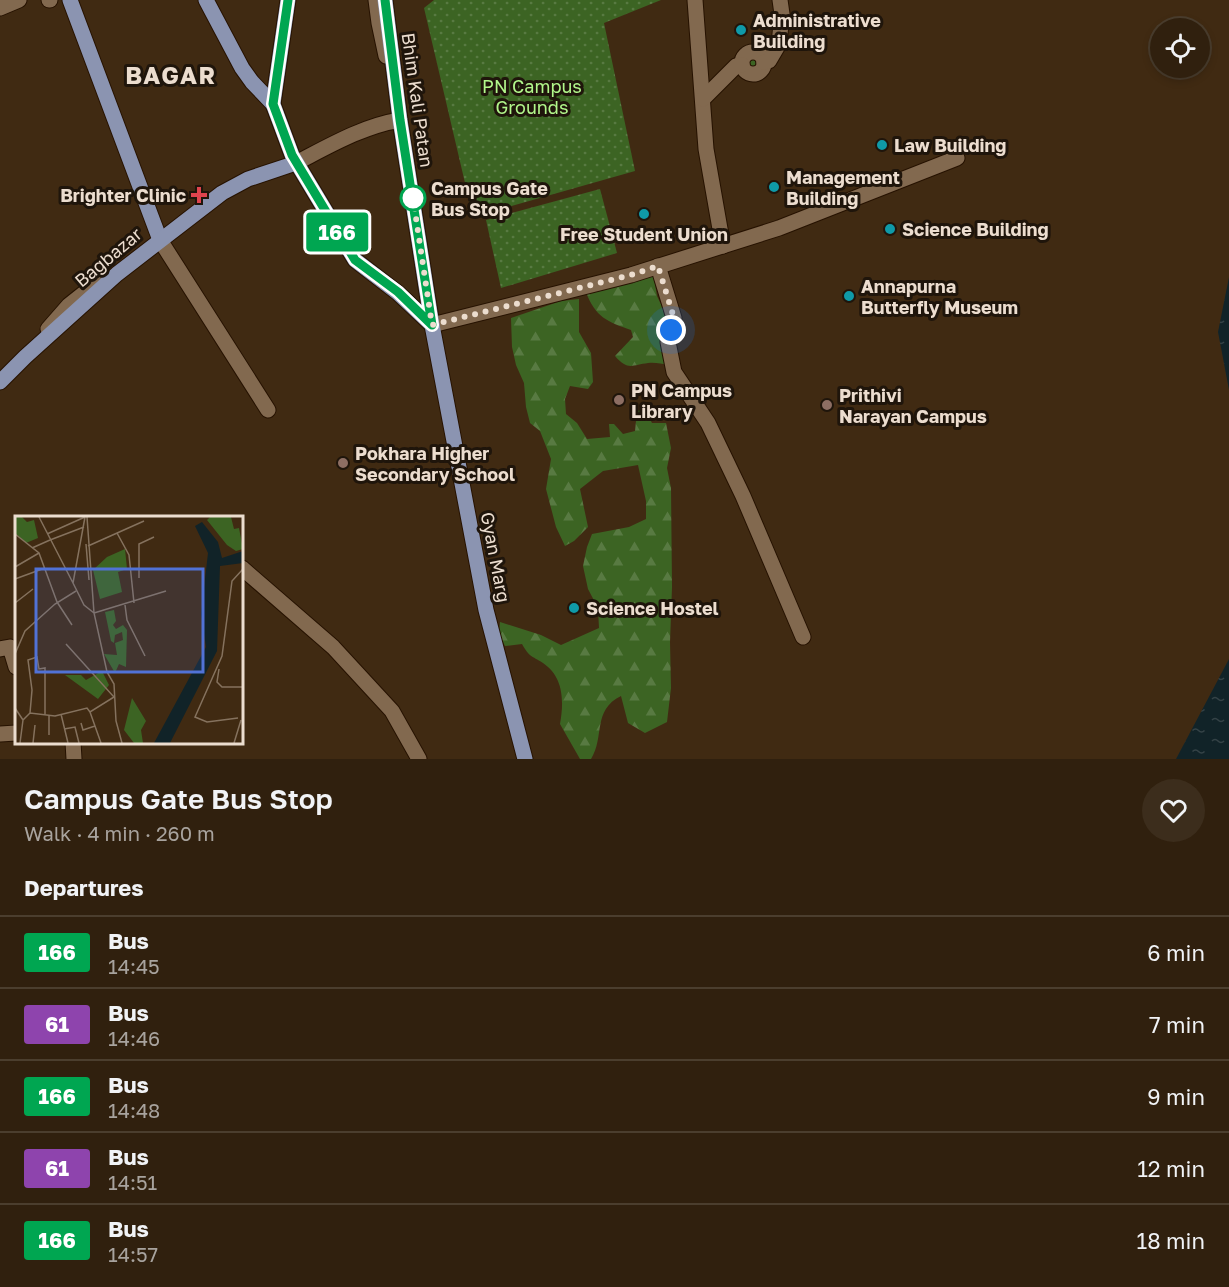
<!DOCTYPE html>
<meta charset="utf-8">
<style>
body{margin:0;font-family:"Golos Text",sans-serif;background:#3c2d1c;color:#f1f3f6;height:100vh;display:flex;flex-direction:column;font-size:22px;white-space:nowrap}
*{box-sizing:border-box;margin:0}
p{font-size:20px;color:#a8a39e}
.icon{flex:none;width:33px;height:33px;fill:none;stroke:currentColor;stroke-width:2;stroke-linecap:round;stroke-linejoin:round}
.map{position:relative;height:759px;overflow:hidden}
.side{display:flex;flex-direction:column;background:#30200e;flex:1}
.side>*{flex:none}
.badge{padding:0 12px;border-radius:4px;font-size:21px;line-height:39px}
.buttons{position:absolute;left:1150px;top:18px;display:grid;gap:12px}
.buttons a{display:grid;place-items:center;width:60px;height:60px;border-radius:50%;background:#30200e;box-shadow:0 3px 9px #0003,0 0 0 2px #4b3e2e;font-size:30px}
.you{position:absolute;width:30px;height:30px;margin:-15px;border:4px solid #fff;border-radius:50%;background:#1a73e8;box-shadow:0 0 0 9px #1a73e833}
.map>.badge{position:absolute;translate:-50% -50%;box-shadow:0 0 0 3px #fff}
h2{padding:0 24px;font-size:22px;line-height:54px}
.round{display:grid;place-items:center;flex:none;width:63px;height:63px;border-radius:32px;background:#3c2d1c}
.summary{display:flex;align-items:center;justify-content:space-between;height:102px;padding:0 24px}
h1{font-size:28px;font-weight:600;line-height:45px}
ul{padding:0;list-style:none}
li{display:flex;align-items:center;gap:18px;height:72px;padding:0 24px;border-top:2px solid #4b3e2e}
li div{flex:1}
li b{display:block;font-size:22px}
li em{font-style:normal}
li .badge{min-width:66px;font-weight:700;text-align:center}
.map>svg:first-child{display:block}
.grass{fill:#3c6423}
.forest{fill:url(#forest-firs)}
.park{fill:url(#park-dots)}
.water{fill:url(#water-ripples)}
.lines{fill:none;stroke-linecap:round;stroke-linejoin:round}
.minor-casing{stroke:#261200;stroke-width:17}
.major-casing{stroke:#261200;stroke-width:17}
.minor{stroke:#82694f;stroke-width:15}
.major{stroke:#8b94b1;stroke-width:15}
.line-casing{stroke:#fff;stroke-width:14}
.line{stroke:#00a651;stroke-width:9}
.walk{stroke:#ecddcf;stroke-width:6;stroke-dasharray:0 10.8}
.culture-dot{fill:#0f9aa8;stroke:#1f150b;stroke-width:2}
.health-dot{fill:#e0444e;stroke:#1f150b;stroke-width:2}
.stop-dot{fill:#fff;stroke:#00a651;stroke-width:3}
.education-dot{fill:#8d6e63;stroke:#1f150b;stroke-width:2}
.labels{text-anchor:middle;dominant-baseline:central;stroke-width:6;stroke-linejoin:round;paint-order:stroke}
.poi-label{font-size:18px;font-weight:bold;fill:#ecddcf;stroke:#1f150b;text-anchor:start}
.park-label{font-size:18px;fill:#b2f78b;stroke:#1f150b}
.street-label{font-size:18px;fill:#ecddcf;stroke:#1f150b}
.stop-label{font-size:18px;font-weight:bold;fill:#ecddcf;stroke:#1f150b;text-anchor:start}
.district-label{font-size:24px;font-weight:bold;letter-spacing:1.5px;fill:#ecddcf;stroke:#1f150b}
.inset-road{fill:none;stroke:#85725e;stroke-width:1.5}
.view{fill:#5172d6;fill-opacity:0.15;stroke:#5172d6;stroke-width:3}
.inset-edge{fill:none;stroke:#ecddcf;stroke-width:3}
</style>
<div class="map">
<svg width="1229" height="759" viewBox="0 0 1229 759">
<defs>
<pattern id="forest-firs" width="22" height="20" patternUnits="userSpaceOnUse" patternTransform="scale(1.5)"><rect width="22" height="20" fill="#3c6423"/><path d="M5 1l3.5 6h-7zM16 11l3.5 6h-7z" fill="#587a42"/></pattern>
<pattern id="park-dots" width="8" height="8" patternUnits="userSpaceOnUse" patternTransform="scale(1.5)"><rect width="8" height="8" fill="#3c6423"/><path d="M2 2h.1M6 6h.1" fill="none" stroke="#587a42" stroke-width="1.8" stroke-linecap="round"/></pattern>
<pattern id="water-ripples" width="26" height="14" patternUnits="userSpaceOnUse" patternTransform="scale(1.5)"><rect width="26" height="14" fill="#112328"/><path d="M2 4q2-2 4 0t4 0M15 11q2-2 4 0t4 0" fill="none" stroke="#344246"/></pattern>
</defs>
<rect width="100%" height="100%" fill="#402a12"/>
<circle class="grass" cx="753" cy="63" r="8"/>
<g class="forest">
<path d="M653 272 657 296 665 313 664 343 669 365C662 364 655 362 648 363 632 365 628 371 615 356L633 337 631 330C608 322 595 317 586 292Z"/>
<path d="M579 299V332L591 353 593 382 588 389 570 386 565 399 566 414 577 423 587 439 610 437 609 424H614L623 434 635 431 636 421 631 414 644 408 652 423H666L671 448 667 468 671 488 672 587 670 642 671 688 667 722 645 733 628 723 621 696C592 710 605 737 591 759H580L560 724C564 702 564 677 543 663 531 655 530 658 522 644L505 646 499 634 500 622 541 635 561 645 599 628 598 608 588 589 583 566 587 547 592 534 629 527 646 519V501L638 465 603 471 580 489 588 527 574 541 565 546 556 527 546 489 551 459 540 431 530 423 526 407 524 383 516 365 512 347 511 318 561 301Z"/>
</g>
<g class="park">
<path d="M434 0H661L604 23 635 171 473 217 424 8Z"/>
<path d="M600 189 617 253 501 288 486 220Z"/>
</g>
<g class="water">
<path d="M1229 277V390L1218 332Z"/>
<path d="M1229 659V759H1176Z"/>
</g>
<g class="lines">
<defs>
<g id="minor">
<path d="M49 0H50"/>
<path d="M376 0 379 23 386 56"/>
<path d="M695 0 706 149 723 246"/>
<path d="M0 8 19 0"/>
<circle cx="753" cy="63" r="11"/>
<path d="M764 62 769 61 779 44 782 14 780 0"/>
<path d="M703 99 736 66 742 65"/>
<path d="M296 163C329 146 363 126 400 120"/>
<path d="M160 240 268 410"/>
<path d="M658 266 674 318 668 342 674 372 708 423 743 496 803 637"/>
<path d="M432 325 631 275 779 228 957 158"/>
<path d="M48 329 69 305 103 278"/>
<path d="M242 568 333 647 392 711 419 759"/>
<path d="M0 649 10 647 16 667"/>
<path d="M0 734 16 733"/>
<path d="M73 742 74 759"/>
</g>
<g id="major">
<path d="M70 0 160 240"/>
<path d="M206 0 242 68 252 82 273 104"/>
<path d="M288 0 273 104 292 155 355 260 398 293 432 325"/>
<path d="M385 0 400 120 432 325 486 610 525 759"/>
<path d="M0 382 25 357 117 274 222 193 248 179 296 163"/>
</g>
</defs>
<use href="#minor" class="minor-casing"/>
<use href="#major" class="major-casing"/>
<use href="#minor" class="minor"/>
<use href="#major" class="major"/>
</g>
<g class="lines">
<defs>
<path id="line" d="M288 0 273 104 292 155 355 260 398 292 432 325 400 120 385 0"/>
</defs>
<use href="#line" class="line-casing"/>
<use href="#line" class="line"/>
<path class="walk" d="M413 198 432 325 631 275 658 266 674 318 671 330"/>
</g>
<g class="culture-dot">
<circle cx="741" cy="30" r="6"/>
<circle cx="882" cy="145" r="6"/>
<circle cx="774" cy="187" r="6"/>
<circle cx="644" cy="214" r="6"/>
<circle cx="890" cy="229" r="6"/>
<circle cx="849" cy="296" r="6"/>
<circle cx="574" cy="608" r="6"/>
</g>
<path class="health-dot" d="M196 186h6v6h6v6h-6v6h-6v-6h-6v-6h6z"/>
<circle class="stop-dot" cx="413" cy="198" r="12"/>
<g class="education-dot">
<circle cx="619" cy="400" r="6"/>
<circle cx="827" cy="405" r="6"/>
<circle cx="343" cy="463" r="6"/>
</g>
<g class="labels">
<g class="poi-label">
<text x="753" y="20">Administrative<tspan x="753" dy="21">Building</tspan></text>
<text x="894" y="145">Law Building</text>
<text x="786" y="177">Management<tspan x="786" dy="21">Building</tspan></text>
<text x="186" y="195" text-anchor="end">Brighter Clinic</text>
<text x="902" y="229">Science Building</text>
<text x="644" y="234" text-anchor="middle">Free Student Union</text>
<text x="861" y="286">Annapurna<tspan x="861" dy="21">Butterfly Museum</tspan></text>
<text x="631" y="390">PN Campus<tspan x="631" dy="21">Library</tspan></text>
<text x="839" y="395">Prithivi<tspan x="839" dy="21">Narayan Campus</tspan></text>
<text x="355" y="453">Pokhara Higher<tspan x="355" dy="21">Secondary School</tspan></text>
<text x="586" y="608">Science Hostel</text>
</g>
<g class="park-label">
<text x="532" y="86">PN Campus<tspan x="532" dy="21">Grounds</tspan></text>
</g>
<g class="street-label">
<text transform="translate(418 100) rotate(82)">Bhim Kali Patan</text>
<text transform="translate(108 257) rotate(-40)">Bagbazar</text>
<text transform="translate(496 557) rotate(79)">Gyan Marg</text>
</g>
<g class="stop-label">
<text x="431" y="188">Campus Gate<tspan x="431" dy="21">Bus Stop</tspan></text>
</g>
<g class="district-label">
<text x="171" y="74">BAGAR</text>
</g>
</g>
<g transform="translate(15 516)">
<rect width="228" height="228" fill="#402a12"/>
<path d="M195 1H216L219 13 224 12 228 33 221 35 212 29 192 4Z" fill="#3c6423"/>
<path d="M99 94 101 105 98 109 101 113 108 109 112 114 111 151 104 148 100 157 89 138 102 139 100 127 108 124 107 116 100 119 99 127 96 125 90 96ZM87 155 94 169 83 183 50 159H66L71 164ZM117 182 131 205 126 214 128 227H119L109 214Z" fill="#3c6423"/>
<path d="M0 1H7L12 6 19 4 23 22 11 27 0 17ZM110 33 112 53 103 56 107 76 85 83 78 54 92 41Z" fill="#3c6423"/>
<path d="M187 6 203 26 207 42 228 35V47L205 50 202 135 155 227H139L191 131 186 98 193 37 180 10Z" fill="#112328"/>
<path class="inset-road" d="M24 1 58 67M70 1 58 67 69 89 79 97M72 1 79 97 92 156 99 168 101 205 107 227M102 17 114 39 119 87M0 18 24 37 42 86M32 18 70 1M35 24 69 11M71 28 74 64M73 30 129 5M17 32 35 24M0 51 24 37M124 62V28L139 21M0 63 30 52M42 86 57 109M0 87 18 73M110 89 112 104 130 140M79 97 151 75M0 138 10 115 40 88 61 75M204 153 202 166 207 171H228M0 192 8 204 5 227M75 196 86 227M15 197 17 174 13 144 22 141 24 153 30 152V199M46 198 53 227M34 199V219M223 202 192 206 180 201 207 140 217 65 228 53M8 204 15 197 40 200 72 192 75 196 99 181 51 128M66 207 68 214 80 210M49 213 60 211 64 227M18 227 20 209M219 227 226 204"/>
<path class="view" d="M21 53H188V156H21Z"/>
<rect width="228" height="228" class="inset-edge"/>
</g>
</svg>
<div class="buttons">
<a><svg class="icon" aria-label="locate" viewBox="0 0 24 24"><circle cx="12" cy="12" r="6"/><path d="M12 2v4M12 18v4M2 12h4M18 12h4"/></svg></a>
</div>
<div class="you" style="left:671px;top:330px"></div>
<b class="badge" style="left:337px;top:232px;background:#00a651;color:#fff">166</b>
</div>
<section class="side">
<div class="summary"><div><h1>Campus Gate Bus Stop</h1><p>Walk · 4 min · 260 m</p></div><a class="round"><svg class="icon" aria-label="heart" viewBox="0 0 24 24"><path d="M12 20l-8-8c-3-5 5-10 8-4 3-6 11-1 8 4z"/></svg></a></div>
<h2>Departures</h2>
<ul>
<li><span class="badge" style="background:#00a651;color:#fff">166</span><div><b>Bus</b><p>14:45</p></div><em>6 min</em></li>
<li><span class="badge" style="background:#8e44ad;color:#fff">61</span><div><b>Bus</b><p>14:46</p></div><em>7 min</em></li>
<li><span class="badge" style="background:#00a651;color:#fff">166</span><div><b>Bus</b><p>14:48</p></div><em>9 min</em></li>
<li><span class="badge" style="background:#8e44ad;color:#fff">61</span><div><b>Bus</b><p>14:51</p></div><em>12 min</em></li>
<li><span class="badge" style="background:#00a651;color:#fff">166</span><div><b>Bus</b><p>14:57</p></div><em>18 min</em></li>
</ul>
</section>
